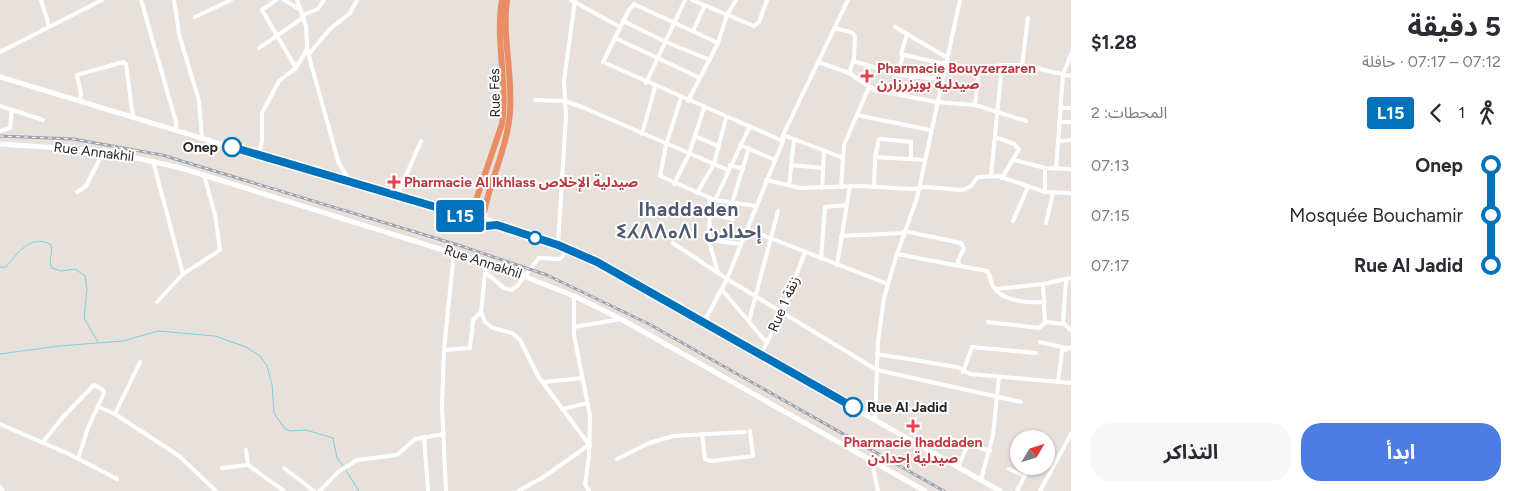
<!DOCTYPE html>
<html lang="ar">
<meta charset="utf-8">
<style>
body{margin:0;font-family:Figtree,"Noto Sans Arabic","Noto Sans Tifinagh",sans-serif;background:#f7f7f7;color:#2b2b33;direction:rtl;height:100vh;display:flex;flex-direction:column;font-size:19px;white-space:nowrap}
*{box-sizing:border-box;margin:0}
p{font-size:16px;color:#7c7c81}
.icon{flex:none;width:28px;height:28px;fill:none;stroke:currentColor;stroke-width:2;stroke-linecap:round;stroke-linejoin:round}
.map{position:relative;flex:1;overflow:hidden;direction:ltr}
.side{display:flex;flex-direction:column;background:#fff;width:450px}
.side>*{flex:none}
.badge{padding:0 10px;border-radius:4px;font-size:18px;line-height:32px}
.needle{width:32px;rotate:52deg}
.controls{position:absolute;left:1010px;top:430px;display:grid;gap:10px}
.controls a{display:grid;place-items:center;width:45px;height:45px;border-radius:50%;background:#fff;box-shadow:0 1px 4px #0004;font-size:25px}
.map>.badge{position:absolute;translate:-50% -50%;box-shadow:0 0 0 2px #fff}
.legs{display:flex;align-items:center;gap:8px;height:55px;padding:0 20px;font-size:16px}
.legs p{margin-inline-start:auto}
.summary{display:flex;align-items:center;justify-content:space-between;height:85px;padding:0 20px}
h1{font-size:28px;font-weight:700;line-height:38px}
.action{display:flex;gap:10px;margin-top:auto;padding:10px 20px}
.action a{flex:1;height:58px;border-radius:20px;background:#4d7de2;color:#fff;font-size:20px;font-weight:700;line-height:58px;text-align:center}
.action a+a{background:#f7f7f7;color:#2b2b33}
ul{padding:0 20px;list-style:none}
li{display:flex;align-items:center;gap:18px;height:50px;font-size:19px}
li i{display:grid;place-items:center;width:8px;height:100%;margin:0 6px;background:currentColor}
li i::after{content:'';width:12px;height:12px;margin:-6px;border:4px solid;border-radius:50%;background:#fff}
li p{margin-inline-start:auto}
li:first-child i{background:linear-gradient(#0000 50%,currentColor 0)}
li:last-child i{background:linear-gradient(currentColor 50%,#0000 0)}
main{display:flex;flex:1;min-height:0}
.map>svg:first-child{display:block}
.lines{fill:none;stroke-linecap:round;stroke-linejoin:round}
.stream{stroke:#7ad1de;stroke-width:1}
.street{stroke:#fff;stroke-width:4}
.secondary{stroke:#fff;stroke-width:5}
.highway{stroke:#e98d65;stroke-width:6}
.rail-casing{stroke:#9ea3af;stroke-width:3}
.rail{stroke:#fff;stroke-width:1;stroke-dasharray:4;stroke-linecap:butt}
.line-1-casing{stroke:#fff;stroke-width:11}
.line-1{stroke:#0072bc;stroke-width:8}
.health-dot{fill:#e0444e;stroke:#fff;stroke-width:2}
.stop-1-dot{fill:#fff;stroke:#0072bc;stroke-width:2.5}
.labels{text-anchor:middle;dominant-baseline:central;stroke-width:4;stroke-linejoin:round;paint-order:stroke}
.health-label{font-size:14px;font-weight:bold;fill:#be3a42;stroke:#fff;text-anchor:start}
.street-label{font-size:14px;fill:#272727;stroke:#fff}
.stop-label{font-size:14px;font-weight:bold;fill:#272727;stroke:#fff;text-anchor:end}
.district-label{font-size:19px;font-weight:bold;letter-spacing:1px;fill:#4e5972;stroke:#fff}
</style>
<main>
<section class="side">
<div class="summary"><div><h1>5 دقيقة</h1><p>07:12 – 07:17 · حافلة</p></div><b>$1.28</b></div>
<div class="legs"><svg class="icon" aria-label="walk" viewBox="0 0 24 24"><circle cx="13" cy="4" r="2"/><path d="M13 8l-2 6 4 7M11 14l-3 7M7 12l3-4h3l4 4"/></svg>1<svg class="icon" aria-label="back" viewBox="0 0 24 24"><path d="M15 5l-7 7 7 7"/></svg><b class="badge" style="background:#0072bc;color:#fff">L15</b><p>المحطات: 2</p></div>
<ul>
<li><i style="color:#0072bc"></i><b>Onep</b><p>07:13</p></li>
<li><i style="color:#0072bc"></i><span>Mosquée Bouchamir</span><p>07:15</p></li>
<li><i style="color:#0072bc"></i><b>Rue Al Jadid</b><p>07:17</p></li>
</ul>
<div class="action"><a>ابدأ</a><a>التذاكر</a></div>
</section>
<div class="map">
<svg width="1071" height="491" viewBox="0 0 1071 491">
<rect width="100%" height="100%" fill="#e8e0db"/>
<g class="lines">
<g class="stream">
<path d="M0 267H6C17 254 30 234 50 244 55 252 47 259 52 268L61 271 75 269 85 276 87 289 84 318 98 342"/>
<path d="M0 354 59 346 123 341 158 331 215 336 246 347 260 356 267 366 272 384 274 413 285 429 291 431 306 430 333 438 337 458 343 466"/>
<path d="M345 469 359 491"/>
</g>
<g class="street">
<path d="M41 0 49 26"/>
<path d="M141 0 176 122V130"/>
<path d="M174 0 179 34 199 101 202 138"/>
<path d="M276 0 262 10 296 68"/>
<path d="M284 0 301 10"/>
<path d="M297 0 306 26 307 49 338 161 350 183"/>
<path d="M571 0 620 27"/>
<path d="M692 0 754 26 759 22 767 0"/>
<path d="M303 15 318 9 324 0"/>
<path d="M195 17 231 0"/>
<path d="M623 21 666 42 710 60"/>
<path d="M895 27 946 57"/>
<path d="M834 28 851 32 855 36 854 59 849 73"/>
<path d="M693 31 705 5"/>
<path d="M907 34 901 54 944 64"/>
<path d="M615 38 700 78"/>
<path d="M718 43 634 4 629 10 603 62 783 141"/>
<path d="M259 48 304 17"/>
<path d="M0 52 102 0"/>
<path d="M309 54 330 29 350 13 357 0"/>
<path d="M853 61 900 75 941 79"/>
<path d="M818 62 849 73 875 90 936 102 975 105 1026 121"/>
<path d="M944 63 976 69 1002 65H1022L1071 76"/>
<path d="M1022 65 1028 18"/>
<path d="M898 74 903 55"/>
<path d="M646 83 685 0"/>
<path d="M681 98 666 145 660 176 715 200 756 206"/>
<path d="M535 100 565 101 582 107 728 170"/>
<path d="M80 101 81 93 77 75 123 62 126 64 133 117"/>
<path d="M688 101 718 43 727 15 736 0"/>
<path d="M975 105 979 69"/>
<path d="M0 106 43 120"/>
<path d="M1060 108H1071"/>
<path d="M857 115 930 130"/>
<path d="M1059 122H1071"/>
<path d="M0 131 10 128 12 110"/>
<path d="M642 134 655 87"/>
<path d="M783 135 841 157"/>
<path d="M695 136 718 146"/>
<path d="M995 137 1014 144 1019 149 1002 178"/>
<path d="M1058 141 1071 140"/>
<path d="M740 145 775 160"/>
<path d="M259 155 262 140V113L279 81 296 68 307 49"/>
<path d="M875 157 879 139 911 142V158"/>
<path d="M1014 160 1045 168 1071 169"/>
<path d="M153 161 183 274"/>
<path d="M730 165 743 169"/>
<path d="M791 165 823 168"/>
<path d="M1056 169 1063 75 1071 54"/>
<path d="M991 176 1002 65"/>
<path d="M766 180 800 188 858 186 912 189 924 187 962 190 970 187 978 177 998 176 1045 192 1071 193"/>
<path d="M674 184 689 154 704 108"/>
<path d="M789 186 794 140"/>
<path d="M841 187 844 145 869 87"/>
<path d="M874 187 875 157 925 160"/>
<path d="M822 188 824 152"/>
<path d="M77 192 86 186 104 151"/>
<path d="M1045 192V168"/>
<path d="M697 193 714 164 726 118"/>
<path d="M397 196 421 141"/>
<path d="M710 198 709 240 718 273"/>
<path d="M715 200 749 128"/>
<path d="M732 203 749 148"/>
<path d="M708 213 733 219"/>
<path d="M1013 221 1028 187"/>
<path d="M1046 223 1053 193"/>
<path d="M747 229 888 284"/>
<path d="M904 231 961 243 964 248 958 261 960 266 987 271C991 276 990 281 993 286 1002 302 1029 303 1045 302"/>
<path d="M841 236 904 233"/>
<path d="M709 240 741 244"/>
<path d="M673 243 727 279 877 370 1021 402"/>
<path d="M558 245 566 116 564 81 575 0"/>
<path d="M897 254 960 266"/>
<path d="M821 259 825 207 847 205"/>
<path d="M486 263 481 312 485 322 493 328 512 333 520 340 538 376 590 446"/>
<path d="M837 265 850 186"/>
<path d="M485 272 504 288 511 290 517 286 539 258 560 259 568 249"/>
<path d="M1066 281 1063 323 1071 330"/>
<path d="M1043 284 1071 278"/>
<path d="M996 289 1043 284 1045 323"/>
<path d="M722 290 767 343"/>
<path d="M574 296V335L590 416 589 456 585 484 589 491"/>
<path d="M157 302 183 274 220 250 215 215 204 175"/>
<path d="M749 321 778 211"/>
<path d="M704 322 727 279 783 141V135L848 0"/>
<path d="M988 322 1039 328 1046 322 1063 324"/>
<path d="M574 327 621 319"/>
<path d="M1040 342 1066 348"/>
<path d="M444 350 470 348 473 320 481 312"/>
<path d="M761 354 782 313 805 252"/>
<path d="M877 354 957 367 970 374 1071 383"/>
<path d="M963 372 972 347 1036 353"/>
<path d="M545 382 582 378"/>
<path d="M1058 382 1062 351 1071 347"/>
<path d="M99 407 115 414 179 456 216 491"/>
<path d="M562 409 588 403"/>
<path d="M115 414 140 362"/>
<path d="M875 420 878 341 884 298 896 257 917 198 960 0"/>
<path d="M0 424 69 454 117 479"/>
<path d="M702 434 705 459 711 461 753 456 750 431"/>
<path d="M424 437 428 491"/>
<path d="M946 437 966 445"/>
<path d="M43 442 63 417 94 385 102 389 104 393 88 428 78 459"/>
<path d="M246 450 248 465 284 491"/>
<path d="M617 459 649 443 673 436 745 432"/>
<path d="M872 462 878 491"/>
<path d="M958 467 968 444 990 451"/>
<path d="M222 468 248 465"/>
<path d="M284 468 314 491"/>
<path d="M1009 469 1025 476"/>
<path d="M981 480 993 435 999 377"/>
<path d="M0 487 3 491"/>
<path d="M320 491 338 472 357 460 397 455 415 439 444 434"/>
<path d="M446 491 442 406 444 350 454 252"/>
<path d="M518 491 542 478 589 445"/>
<path d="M1017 491 1030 466"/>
<path d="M1040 491 1071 434"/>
</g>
<g class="secondary">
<path d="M0 77 350 183 468 215"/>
<path d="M0 144 104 151 181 168 513 272 574 296 621 319 925 491"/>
<path d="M458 214 475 227 497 225"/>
<path d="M467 217 473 209H481L485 214"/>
<path d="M486 219 597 262 1000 491"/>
</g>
<g class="highway">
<path d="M473 209 502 124C508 83 495 41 502 0"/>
<path d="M484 212C491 179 508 144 510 112 513 75 502 37 507 0"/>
</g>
<defs>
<path id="rail" d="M0 136 73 139 162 155 458 245 547 275 649 324 944 491"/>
</defs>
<use href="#rail" class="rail-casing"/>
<use href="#rail" class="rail"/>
</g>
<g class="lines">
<defs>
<path id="line-1" d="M232 147 456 213 474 227 497 225 558 245 597 262 853 407"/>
</defs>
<use href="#line-1" class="line-1-casing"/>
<use href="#line-1" class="line-1"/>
</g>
<g class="health-dot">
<path d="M864.5 68.5h5v5h5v5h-5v5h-5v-5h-5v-5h5z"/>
<path d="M391.5 174.5h5v5h5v5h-5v5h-5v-5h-5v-5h5z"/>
<path d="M910.5 418.5h5v5h5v5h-5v5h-5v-5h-5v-5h5z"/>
</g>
<g class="stop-1-dot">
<circle cx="232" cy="147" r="9"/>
<circle cx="535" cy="238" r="6"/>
<circle cx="853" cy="407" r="9"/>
</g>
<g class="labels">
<g class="health-label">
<text x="877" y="68">Pharmacie Bouyzerzaren<tspan x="877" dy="16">صيدلية بويزرزارن</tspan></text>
<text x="404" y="182">Pharmacie Al Ikhlass صيدلية الإخلاص</text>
<text x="913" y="442" text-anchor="middle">Pharmacie Ihaddaden<tspan x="913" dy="16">صيدلية إحدادن</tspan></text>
</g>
<g class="street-label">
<text transform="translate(495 93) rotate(-91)">Rue Fés</text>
<text transform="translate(94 152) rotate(7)">Rue Annakhil</text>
<text transform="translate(483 262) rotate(18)">Rue Annakhil</text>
<text transform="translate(784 304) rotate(-67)">Rue 1 زنقة</text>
</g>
<g class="stop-label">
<text x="218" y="147">Onep</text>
<text x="867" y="407" text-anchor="start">Rue Al Jadid</text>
</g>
<g class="district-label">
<text x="689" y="209">Ihaddaden<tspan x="689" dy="22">ⵉⵃⴷⴷⴰⴷⵏ إحدادن</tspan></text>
</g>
</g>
</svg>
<div class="controls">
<a><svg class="needle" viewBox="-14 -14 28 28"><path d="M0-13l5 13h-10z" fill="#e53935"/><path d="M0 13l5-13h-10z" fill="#7c7c81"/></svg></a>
</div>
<b class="badge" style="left:460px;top:216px;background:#0072bc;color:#fff">L15</b>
</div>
</main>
